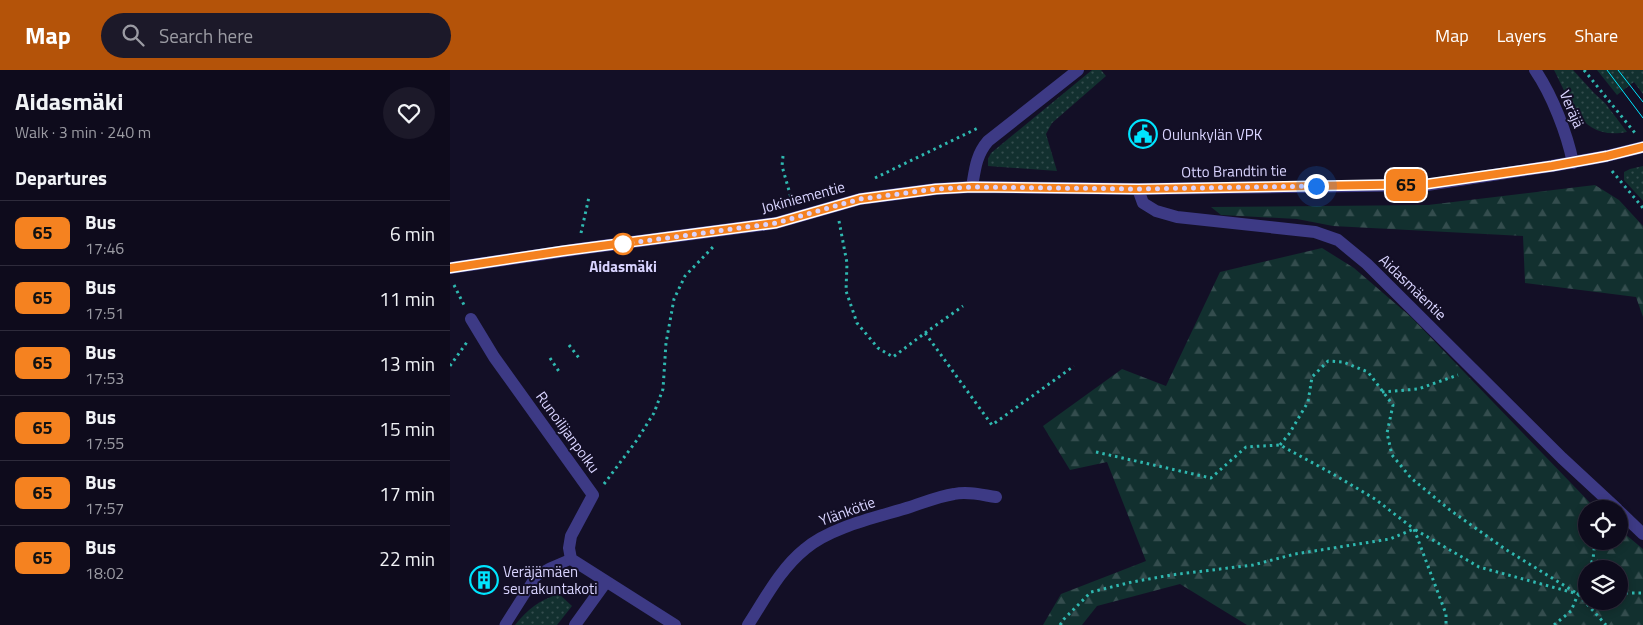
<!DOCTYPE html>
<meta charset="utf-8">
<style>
body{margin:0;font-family:"Titillium Web",sans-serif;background:#1c1929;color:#f1f3f6;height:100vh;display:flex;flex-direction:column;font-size:19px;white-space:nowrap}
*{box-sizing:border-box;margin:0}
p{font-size:16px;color:#9b9ba3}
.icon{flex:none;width:28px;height:28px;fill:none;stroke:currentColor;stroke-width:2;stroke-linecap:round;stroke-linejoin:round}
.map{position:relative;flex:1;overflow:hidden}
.sheet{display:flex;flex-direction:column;background:#0e0b1c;width:450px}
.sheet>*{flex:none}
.badge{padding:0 10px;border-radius:8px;font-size:18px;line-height:32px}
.controls{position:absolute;left:1128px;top:430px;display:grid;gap:10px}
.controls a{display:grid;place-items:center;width:50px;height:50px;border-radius:50%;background:#0e0b1c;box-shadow:0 2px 8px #0003,0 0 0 1px #2e2b3b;font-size:25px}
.you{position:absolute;width:25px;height:25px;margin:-12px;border:4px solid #fff;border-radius:50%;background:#1a73e8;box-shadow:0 0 0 8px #1a73e833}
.map>.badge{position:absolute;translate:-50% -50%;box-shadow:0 0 0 2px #fff}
h2{padding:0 15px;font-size:19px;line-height:45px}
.round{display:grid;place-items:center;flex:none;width:52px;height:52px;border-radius:26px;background:#1c1929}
.headline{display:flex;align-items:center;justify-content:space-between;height:85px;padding:0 15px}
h1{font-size:24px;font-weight:700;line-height:38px}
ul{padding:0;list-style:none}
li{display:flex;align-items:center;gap:15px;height:65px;padding:0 15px;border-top:1px solid #2e2b3b}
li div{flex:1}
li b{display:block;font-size:19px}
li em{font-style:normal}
li .badge{min-width:55px;font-weight:700;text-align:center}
header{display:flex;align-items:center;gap:30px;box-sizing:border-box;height:70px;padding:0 25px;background:#b45309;color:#fff}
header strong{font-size:24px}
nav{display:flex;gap:28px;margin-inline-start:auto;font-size:18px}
.search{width:350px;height:45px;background:#1c1929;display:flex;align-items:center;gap:12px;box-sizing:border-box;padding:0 18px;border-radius:28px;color:#9b9ba3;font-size:19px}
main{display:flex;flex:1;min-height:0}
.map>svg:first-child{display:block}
.grass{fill:url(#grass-dots)}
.forest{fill:url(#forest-firs);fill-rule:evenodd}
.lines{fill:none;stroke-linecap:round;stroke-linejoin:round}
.path{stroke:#2fb8b0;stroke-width:3;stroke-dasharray:2.5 4;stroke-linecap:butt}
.service{stroke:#3d3a85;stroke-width:11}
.minor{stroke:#3d3a85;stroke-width:12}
.tertiary{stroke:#3d3a85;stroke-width:12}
.tram{stroke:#00e5ff;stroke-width:1}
.line-casing{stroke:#fff;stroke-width:11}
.line{stroke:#f58220;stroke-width:8}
.walk{stroke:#d9d4ff;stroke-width:5;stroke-dasharray:0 9}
.stop-dot{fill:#fff;stroke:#f58220;stroke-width:2.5}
.labels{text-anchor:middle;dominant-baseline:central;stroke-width:4;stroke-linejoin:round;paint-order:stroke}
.street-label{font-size:15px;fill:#d9d4ff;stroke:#130f26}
.poi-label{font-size:15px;fill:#d9d4ff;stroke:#130f26;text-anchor:start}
.stop-label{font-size:15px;font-weight:bold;fill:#d9d4ff;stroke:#130f26}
</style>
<header>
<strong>Map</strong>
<div class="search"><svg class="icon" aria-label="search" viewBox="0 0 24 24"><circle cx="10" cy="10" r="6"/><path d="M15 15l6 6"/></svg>Search here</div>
<nav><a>Map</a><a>Layers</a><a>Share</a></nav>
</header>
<main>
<section class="sheet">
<div class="headline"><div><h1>Aidasmäki</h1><p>Walk · 3 min · 240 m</p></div><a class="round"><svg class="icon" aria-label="heart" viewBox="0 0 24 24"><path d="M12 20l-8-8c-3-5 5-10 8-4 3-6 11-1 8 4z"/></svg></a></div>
<h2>Departures</h2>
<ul>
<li><span class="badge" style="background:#f58220;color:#111">65</span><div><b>Bus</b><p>17:46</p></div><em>6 min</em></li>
<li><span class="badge" style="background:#f58220;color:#111">65</span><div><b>Bus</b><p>17:51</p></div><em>11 min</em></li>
<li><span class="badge" style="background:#f58220;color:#111">65</span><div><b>Bus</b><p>17:53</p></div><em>13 min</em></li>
<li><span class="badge" style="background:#f58220;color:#111">65</span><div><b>Bus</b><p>17:55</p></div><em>15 min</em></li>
<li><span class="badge" style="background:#f58220;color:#111">65</span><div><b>Bus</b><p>17:57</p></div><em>17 min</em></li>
<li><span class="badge" style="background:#f58220;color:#111">65</span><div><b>Bus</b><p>18:02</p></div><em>22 min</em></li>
</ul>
</section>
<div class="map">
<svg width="1193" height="555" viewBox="0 0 1193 555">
<defs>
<pattern id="grass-dots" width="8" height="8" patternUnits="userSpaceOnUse" patternTransform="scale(1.25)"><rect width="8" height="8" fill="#12302f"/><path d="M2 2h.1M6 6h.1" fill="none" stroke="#344d4e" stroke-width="1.8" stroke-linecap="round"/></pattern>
<pattern id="forest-firs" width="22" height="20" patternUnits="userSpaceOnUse" patternTransform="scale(1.25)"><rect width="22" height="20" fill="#12302f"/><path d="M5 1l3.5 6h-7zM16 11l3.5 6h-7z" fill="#344d4e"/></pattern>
</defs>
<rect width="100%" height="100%" fill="#130f26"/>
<g class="grass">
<path d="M642 0H651L656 6 602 53 596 64 607 101 538 96V89L541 83Z"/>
<path d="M1104 0H1123L1144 23 1155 33 1177 62C1131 71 1121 33 1104 0Z"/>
<path d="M1147 0H1193V24L1184 12 1167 25Z"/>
<path d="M1193 96V131L1174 110V102L1180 99Z"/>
<path d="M109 524 122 536 107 555H65C78 539 89 530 109 524Z"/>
</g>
<g class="forest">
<path d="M1145 115 1169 130 1193 156V247L1186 227 1075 213 1073 166 883 156 847 149 771 145 761 137 978 135Z"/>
<path d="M872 178 904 198 961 247 1146 439H1136V471H1169V459L1193 479V555H797L730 514 647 536 632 555H593L611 524 696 491 657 392 620 400 593 356 672 299 716 316 770 202ZM1136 499H1169V531H1136Z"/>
</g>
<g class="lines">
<g class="path">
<path d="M1134 0 1185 63"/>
<path d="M333 86 332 96 342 131"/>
<path d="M1162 101 1193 138"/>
<path d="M425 108 528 58"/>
<path d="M389 151 397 193 396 221 407 253 428 278 443 287 475 263 542 355 624 296"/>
<path d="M131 163 139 127"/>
<path d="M4 215 14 235"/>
<path d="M475 263 513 236"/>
<path d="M119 275 129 288"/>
<path d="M100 288 110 303"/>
<path d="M0 296 17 272"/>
<path d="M932 322 968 319 1008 305"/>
<path d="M830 375 839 364 858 332 862 307 878 291 893 292 918 302 943 335 937 363 942 385 961 408 1000 440 1055 479 1128 524 1156 555"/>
<path d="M646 382 761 408 796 377 830 375 883 404 925 429 964 459 996 544V555"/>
<path d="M154 414 187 370 204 343 213 319 216 273 224 229 235 206 263 177"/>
<path d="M1139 499 1143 489 1145 471"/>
<path d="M1169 523H1193"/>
<path d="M610 555 614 549 641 522 682 512 721 505 803 495 845 484 940 469 964 459 1029 497 1128 524 1136 523"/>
<path d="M1104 555 1121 541 1136 505"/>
</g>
<path class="service" d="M55 555 86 506 100 498 121 489"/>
<g class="minor">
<path d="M1085 0C1102 25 1117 63 1123 93"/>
<path d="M522 117C525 99 526 85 538 71L628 0"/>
<path d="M688 119 693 133 706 141 727 147 865 162 888 170 917 194 1112 388 1167 439"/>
<path d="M21 249 44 287 143 425 121 466 119 478 121 489 225 555"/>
<path d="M1169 441 1193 464"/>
<path d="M125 555 156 512"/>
<path d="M298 555C315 529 330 499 355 479 380 457 428 447 460 437 475 432 490 426 504 424 518 421 532 425 546 427"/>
</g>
<path class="tertiary" d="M0 198 129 179 326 153 410 129 486 119 522 117 688 119 977 115 1102 96 1157 86 1193 77"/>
<g class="tram">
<path d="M1157 0 1193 48"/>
<path d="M1168 0 1193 32"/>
</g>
</g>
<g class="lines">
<defs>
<path id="line" d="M0 198 113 181 326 153 410 129 486 119 522 117 688 119 977 114 1102 96 1157 86 1193 77"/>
</defs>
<use href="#line" class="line-casing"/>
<use href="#line" class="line"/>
<path class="walk" d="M173 174 326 153 410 129 486 119 522 117 688 119 866 116"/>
</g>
<defs>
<symbol id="civic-ring" viewBox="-11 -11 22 22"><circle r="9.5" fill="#130f26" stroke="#00e5ff" stroke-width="1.5"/><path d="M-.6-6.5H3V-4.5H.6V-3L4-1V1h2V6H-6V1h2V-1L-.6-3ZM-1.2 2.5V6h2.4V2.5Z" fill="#00e5ff"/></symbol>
<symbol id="building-ring" viewBox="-11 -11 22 22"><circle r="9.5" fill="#130f26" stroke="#00e5ff" stroke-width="1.5"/><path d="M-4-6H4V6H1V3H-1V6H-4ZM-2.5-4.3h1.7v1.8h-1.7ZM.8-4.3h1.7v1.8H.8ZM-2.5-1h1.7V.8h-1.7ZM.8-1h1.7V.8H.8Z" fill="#00e5ff"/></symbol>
</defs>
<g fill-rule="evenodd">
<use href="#civic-ring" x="677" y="48" width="32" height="32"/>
<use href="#building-ring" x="18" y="494" width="32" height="32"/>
</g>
<circle class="stop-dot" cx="173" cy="174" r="10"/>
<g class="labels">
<g class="street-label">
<text transform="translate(1122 39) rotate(67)">Veräjä</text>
<text transform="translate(784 101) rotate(-1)">Otto Brandtin tie</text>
<text transform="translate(353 127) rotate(-15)">Jokiniementie</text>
<text transform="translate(963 217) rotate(44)">Aidasmäentie</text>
<text transform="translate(118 362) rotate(54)">Runoilijanpolku</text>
<text transform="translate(397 441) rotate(-20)">Ylänkötie</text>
</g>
<g class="poi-label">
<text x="712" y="64">Oulunkylän VPK</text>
<text x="53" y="501">Veräjämäen<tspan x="53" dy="17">seurakuntakoti</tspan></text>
</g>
<g class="stop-label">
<text x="173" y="196">Aidasmäki</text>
</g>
</g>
</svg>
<div class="controls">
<a><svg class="icon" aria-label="locate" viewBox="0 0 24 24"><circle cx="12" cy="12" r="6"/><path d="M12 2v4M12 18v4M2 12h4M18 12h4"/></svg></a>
<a><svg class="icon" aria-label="layers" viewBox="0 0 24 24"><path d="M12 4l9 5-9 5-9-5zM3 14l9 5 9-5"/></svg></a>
</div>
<div class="you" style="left:866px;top:116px"></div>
<b class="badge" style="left:956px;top:115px;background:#f58220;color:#111">65</b>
</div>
</main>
